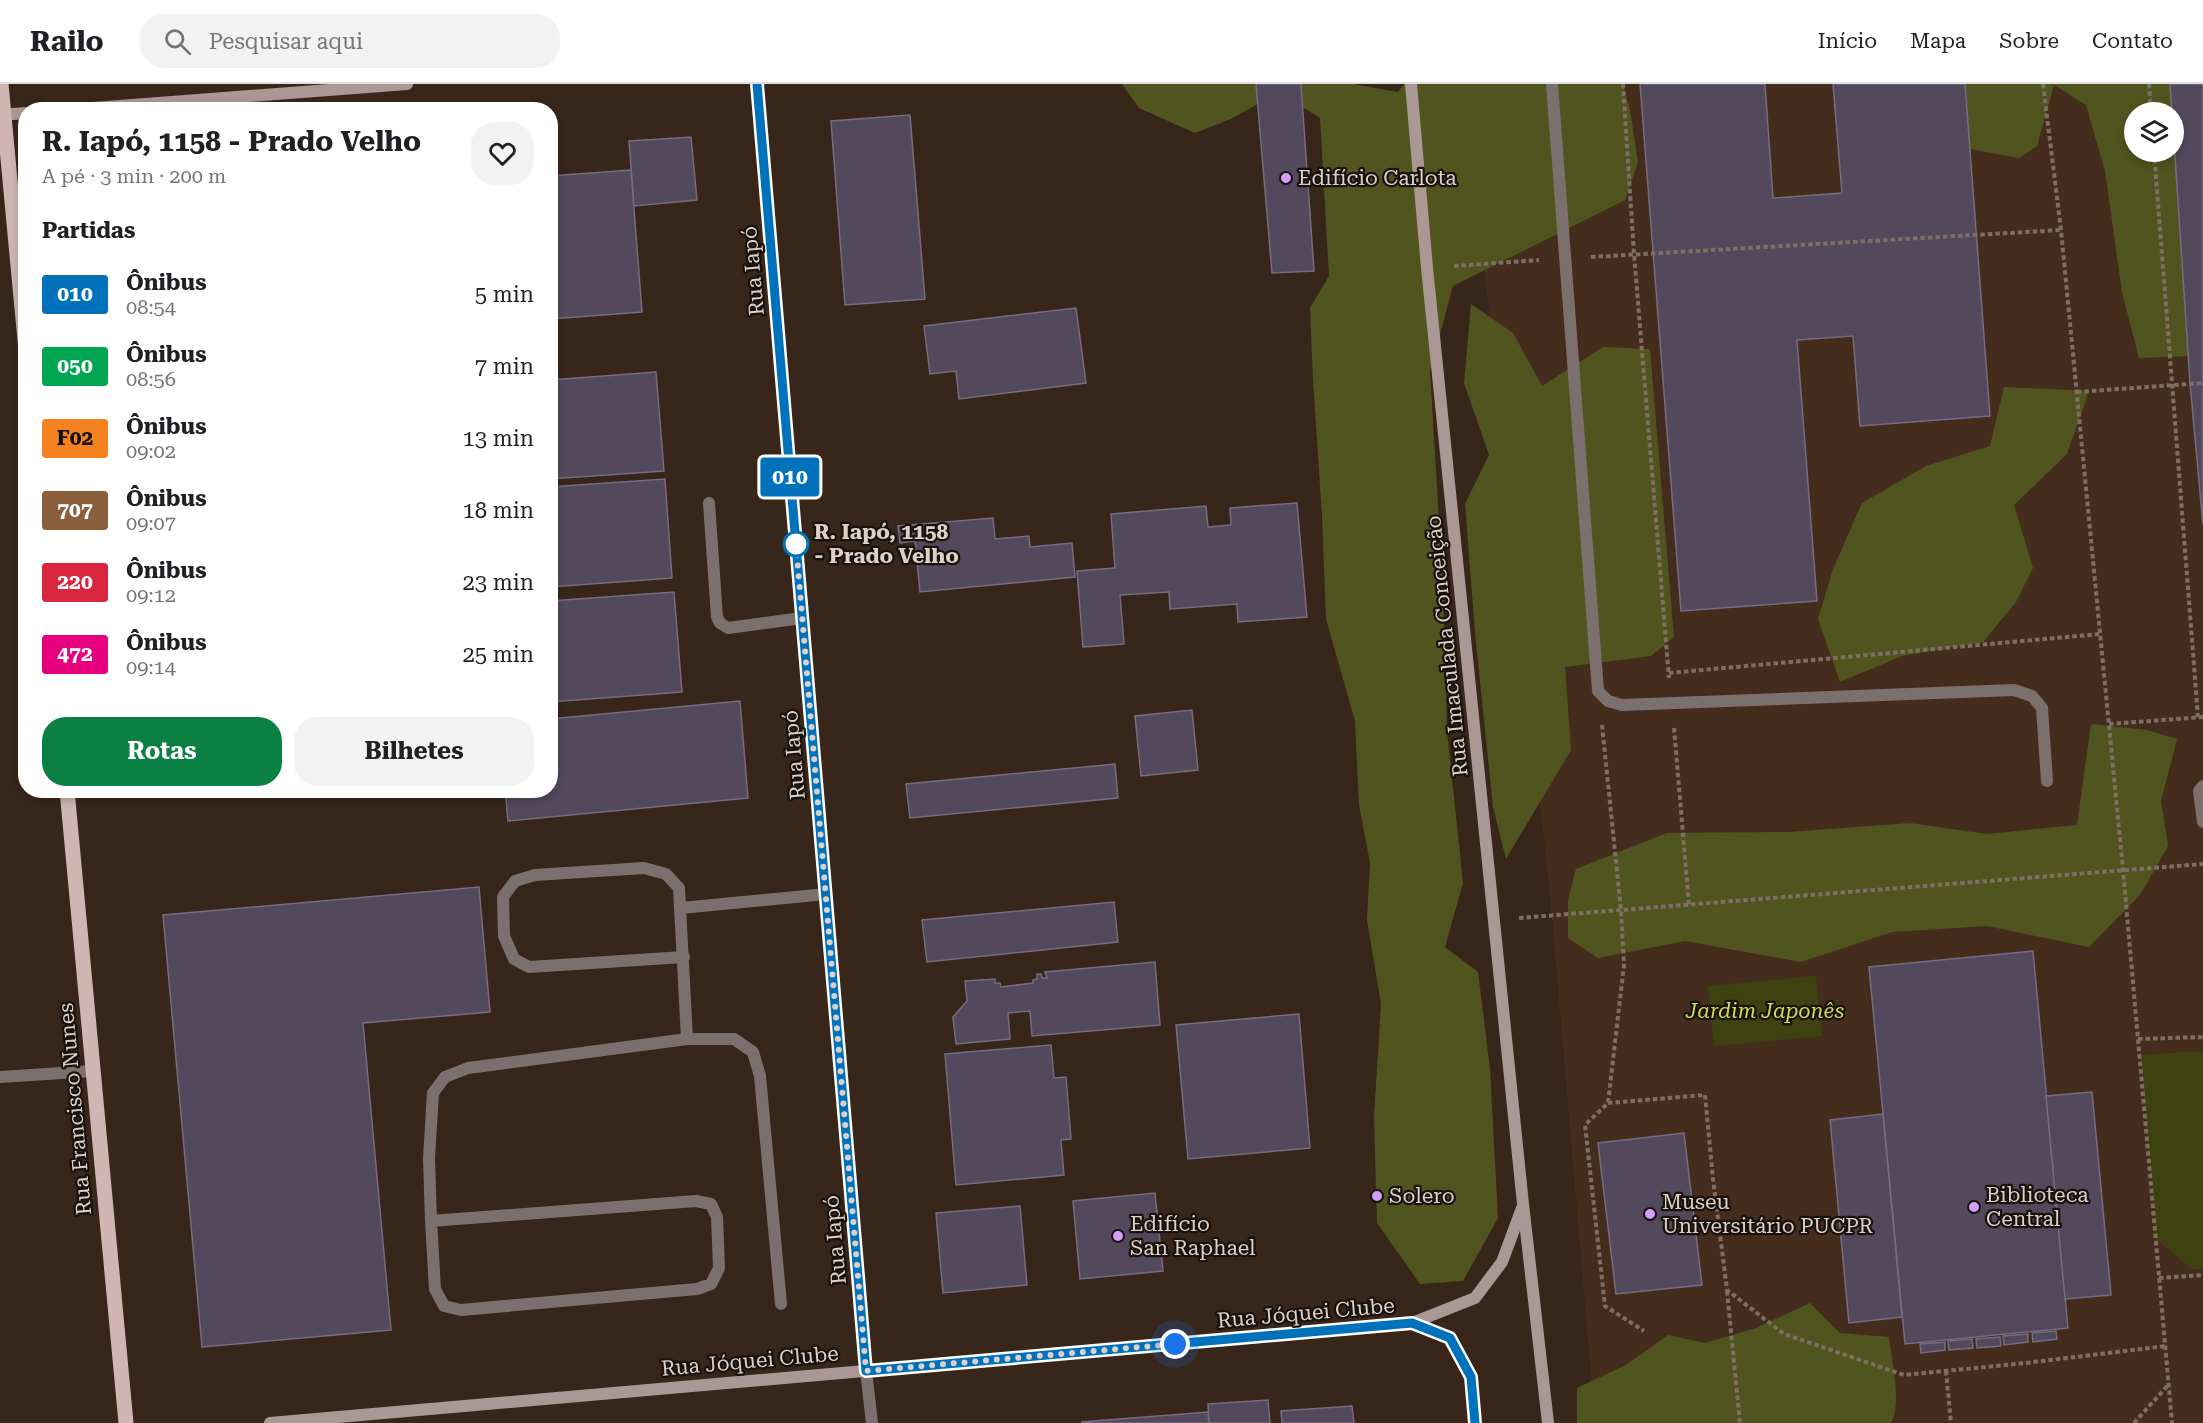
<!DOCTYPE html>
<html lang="pt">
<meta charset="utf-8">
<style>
body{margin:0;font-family:"Roboto Serif",serif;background:#f2f2f2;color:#202124;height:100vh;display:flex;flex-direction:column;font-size:22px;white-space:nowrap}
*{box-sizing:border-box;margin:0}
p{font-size:20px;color:#757577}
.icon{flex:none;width:33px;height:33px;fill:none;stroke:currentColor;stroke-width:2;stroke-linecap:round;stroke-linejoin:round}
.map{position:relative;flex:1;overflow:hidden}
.details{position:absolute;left:18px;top:18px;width:540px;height:696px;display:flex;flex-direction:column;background:#fff;border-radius:24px;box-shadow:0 3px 9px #0003}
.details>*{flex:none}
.badge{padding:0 12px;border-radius:4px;font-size:21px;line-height:39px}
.fabs{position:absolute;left:2124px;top:18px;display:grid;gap:12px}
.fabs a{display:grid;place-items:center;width:60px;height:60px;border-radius:50%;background:#fff;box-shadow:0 3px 9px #0003;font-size:30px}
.you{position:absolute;width:30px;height:30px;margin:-15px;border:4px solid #fff;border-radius:50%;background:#1a73e8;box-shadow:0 0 0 9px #1a73e833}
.map>.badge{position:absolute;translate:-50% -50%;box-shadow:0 0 0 3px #fff}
h2{padding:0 24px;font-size:22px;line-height:54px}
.round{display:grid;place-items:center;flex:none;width:63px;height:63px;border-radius:24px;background:#f2f2f2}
.head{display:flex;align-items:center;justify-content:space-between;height:102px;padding:0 24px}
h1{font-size:28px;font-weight:700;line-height:45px}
.primary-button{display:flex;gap:12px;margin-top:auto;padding:12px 24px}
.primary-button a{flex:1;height:69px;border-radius:24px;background:#0b8043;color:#fff;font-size:24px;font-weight:700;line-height:69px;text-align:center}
.primary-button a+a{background:#f2f2f2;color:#202124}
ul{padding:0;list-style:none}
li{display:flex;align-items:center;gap:18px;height:72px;padding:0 24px}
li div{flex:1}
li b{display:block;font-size:22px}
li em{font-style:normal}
li .badge{min-width:66px;font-weight:700;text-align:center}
header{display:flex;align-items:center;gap:36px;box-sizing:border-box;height:84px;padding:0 30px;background:#fff;border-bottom:2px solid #e0e0e0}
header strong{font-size:28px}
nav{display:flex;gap:33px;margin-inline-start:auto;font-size:21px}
.search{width:420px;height:54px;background:#f2f2f2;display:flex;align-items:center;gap:15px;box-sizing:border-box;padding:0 21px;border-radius:24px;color:#757577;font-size:22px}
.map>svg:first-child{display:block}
.built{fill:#452d1e;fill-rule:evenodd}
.green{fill:#3e4210}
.forest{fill:#50551f}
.building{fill:#53495c;stroke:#766c81;stroke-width:1.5}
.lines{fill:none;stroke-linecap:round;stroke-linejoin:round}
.path{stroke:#7e6e64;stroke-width:4;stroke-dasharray:4.5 3;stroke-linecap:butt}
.lane{stroke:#7c706e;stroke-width:12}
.street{stroke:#7c706e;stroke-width:12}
.secondary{stroke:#ab9895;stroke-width:12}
.primary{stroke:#cfb6b2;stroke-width:15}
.line-casing{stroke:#fff;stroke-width:14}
.line{stroke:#0072bc;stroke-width:9}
.walk{stroke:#ddd0c9;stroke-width:6;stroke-dasharray:0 10.8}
.poi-dot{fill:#d49cfb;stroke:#19110c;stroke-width:2}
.stop-dot{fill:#fff;stroke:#0072bc;stroke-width:3}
.labels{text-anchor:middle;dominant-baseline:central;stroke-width:4.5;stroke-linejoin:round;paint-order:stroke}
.poi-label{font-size:21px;fill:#ddd0c9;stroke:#19110c;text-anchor:start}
.street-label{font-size:21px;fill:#ddd0c9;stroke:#19110c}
.stop-label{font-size:21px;font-weight:bold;fill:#ddd0c9;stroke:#19110c;text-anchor:start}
.park-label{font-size:21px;font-style:italic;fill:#d1db57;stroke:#19110c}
</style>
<header>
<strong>Railo</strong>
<div class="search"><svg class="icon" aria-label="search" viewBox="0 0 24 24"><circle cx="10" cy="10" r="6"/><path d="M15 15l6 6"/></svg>Pesquisar aqui</div>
<nav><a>Início</a><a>Mapa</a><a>Sobre</a><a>Contato</a></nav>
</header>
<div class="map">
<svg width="2203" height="1339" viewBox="0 0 2203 1339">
<rect width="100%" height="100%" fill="#38261b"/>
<path class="built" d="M1465 0H2203V1339H1595L1552 832ZM2134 28H2174V68H2134Z"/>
<g class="green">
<path d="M1816 892 1822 952 1714 962 1708 902Z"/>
<path d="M2203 967V1185H2192L2156 1155 2140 971Z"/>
</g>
<g class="forest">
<path d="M1122 0H1353L1398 8 1404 0H1623L1630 26 1638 78 1625 116 1453 202 1430 287 1443 502 1447 647 1463 799 1445 863 1478 888 1490 985 1498 1134 1463 1197 1420 1200 1377 1139 1374 1032 1381 920 1367 836 1370 779 1359 721 1355 637 1326 535 1322 432 1313 296 1310 224 1329 192 1320 34 1279 8 1231 35 1195 49 1139 24Z"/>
<path d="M1965 0H2170L2172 28H2134V68H2174V57L2188 272 2139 274 2122 208 2105 87 2086 21 2054 1 2037 62 2019 74 1970 65Z"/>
<path d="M1471 220 1513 249 1542 302 1603 263 1650 265 1674 553 1651 572 1565 583 1571 666 1506 775 1493 723 1475 549 1465 420 1489 371 1464 299Z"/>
<path d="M2004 303 2089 307 2067 370 2014 421 2033 484 2016 518 1983 558 1902 572 1840 598 1818 535 1833 485 1862 419 1926 382 1990 362Z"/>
<path d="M2091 640 2147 646 2177 655 2161 717 2168 762 2140 811 2089 863 1987 842 1892 848 1801 878 1685 857 1598 874 1568 854V816L1576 785 1667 749 1789 748 1910 739 1987 750 2077 741Z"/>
<path d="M1810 1219 1840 1249 1889 1253C1891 1273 1903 1324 1890 1339H1577V1304L1626 1281 1668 1251 1705 1259 1756 1244Z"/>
</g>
<g class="building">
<path d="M1256 0H1301L1314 187 1272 189Z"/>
<path d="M1640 0H1765L1773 114 1842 109 1833 0H1965L1990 332 1860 342 1853 252 1797 256 1817 517 1681 527Z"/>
<path d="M2170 0H2203V441L2190 299 2174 57V28H2172Z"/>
<path d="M910 31 925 215 845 221 831 37Z"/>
<path d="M691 53 697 116 634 122 629 57Z"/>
<path d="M631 86 642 228 551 235 550 92Z"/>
<path d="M1076 224 1086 299 959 315 956 287 930 290 924 242Z"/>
<path d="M656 288 664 387 550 395V296Z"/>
<path d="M665 395 672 494 550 503V403Z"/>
<path d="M1297 419 1307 533 1238 538 1237 520 1170 525 1169 508 1120 511 1124 560 1083 563 1077 487 1115 484 1111 430 1206 422 1208 443 1231 441 1230 424Z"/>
<path d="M993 434 995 455 1029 452 1030 463 1072 459 1075 493 920 508 915 457 900 459 898 442Z"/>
<path d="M674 508 682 608 550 618V517Z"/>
<path d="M740 617 748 714 508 737 505 706H550V635Z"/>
<path d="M1192 626 1198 686 1141 692 1135 632Z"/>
<path d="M1115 680 1118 714 910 734 906 700Z"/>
<path d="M479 803 490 928 363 939 391 1246 202 1263 163 831Z"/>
<path d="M1114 818 1118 858 927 878 922 836Z"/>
<path d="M2033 867 2068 1244 1905 1260 1869 883Z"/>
<path d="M1155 878 1160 941 1032 952 1030 927 1008 929 1010 955 956 960 953 933 967 917 965 897 995 895V899H1000L1001 903 1033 899V896L1037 895V890H1041L1042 894H1047L1045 888Z"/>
<path d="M1299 930 1310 1064 1188 1075 1176 941Z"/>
<path d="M1051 961 1054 994 1066 993 1071 1055 1061 1056 1064 1091 956 1101 945 970Z"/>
<path d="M2092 1008 2111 1211 2065 1215 2046 1012Z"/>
<path d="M1883 1030 1902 1233 1849 1239 1830 1036Z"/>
<path d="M1684 1049 1702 1201 1616 1210 1598 1059Z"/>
<path d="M1155 1109 1163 1187 1080 1195 1073 1117Z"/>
<path d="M1020 1122 1027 1201 943 1209 936 1129Z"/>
<path d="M2056 1247 2057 1255 2033 1258 2032 1249Z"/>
<path d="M2028 1250V1258L2004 1261 2003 1252Z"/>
<path d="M2000 1253 2001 1262 1977 1264 1976 1255Z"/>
<path d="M1972 1255 1973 1264 1949 1266 1948 1257Z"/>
<path d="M1945 1258V1266L1921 1269 1920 1260Z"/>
<path d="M1268 1316 1270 1339H1209L1208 1320Z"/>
<path d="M1352 1322 1354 1339H1282L1281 1327Z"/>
<path d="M1208 1328 1209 1339H1082V1338Z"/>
</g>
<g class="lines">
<g class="path">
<path d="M1623 0 1634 170 1669 594"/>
<path d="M2043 0 2061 146 2123 786 2172 1339"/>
<path d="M2149 0 2151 28"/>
<path d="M2154 68 2198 633"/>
<path d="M1591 173 2061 146"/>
<path d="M1454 182 1539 176"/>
<path d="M2077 308 2203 299"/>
<path d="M1669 589 2100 550"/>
<path d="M2109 640 2203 633"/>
<path d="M1602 641 1621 826 1624 881 1608 1019 1585 1041 1605 1222 1644 1247"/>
<path d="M1674 644 1689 821"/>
<path d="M1519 834 2203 780"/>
<path d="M2138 955 2203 953"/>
<path d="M1608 1019 1705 1011 1713 1095 1727 1206 1784 1250 1904 1291 2026 1279 2166 1262"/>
<path d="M2159 1194 2203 1191"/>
<path d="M1727 1207 1740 1339"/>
<path d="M1946 1287 1951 1339"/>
<path d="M2134 1339 2169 1300"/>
</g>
<g class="lane">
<path d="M1552 0 1598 607 1608 617 1622 621 2014 606 2032 612 2042 624 2047 697"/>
<path d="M709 419 717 533 720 539 728 544 802 534"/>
<path d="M2203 702 2199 707 2203 738"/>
<path d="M681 824 826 810"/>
<path d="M684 873 529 883 514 875 504 852 503 813 515 797 535 791 644 784 666 790 679 804 687 955"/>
<path d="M0 993 93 987"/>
<path d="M431 1137 696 1117 711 1120 717 1133 719 1184 711 1200 697 1205 461 1226 444 1222 435 1205 431 1137 429 1074 433 1009 445 993 468 984 687 955H734L753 968 760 992 781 1220"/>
</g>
<path class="street" d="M866 1287 872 1339"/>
<g class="secondary">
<path d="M757 0 866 1287"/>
<path d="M1411 0 1427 184 1523 1120 1548 1339"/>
<path d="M67 26 407 0"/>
<path d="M0 31 26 29"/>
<path d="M1412 1239 1450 1254 1471 1293 1475 1339"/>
<path d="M270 1339 1412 1239 1475 1214 1502 1178 1522 1124"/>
</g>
<g class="primary">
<path d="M1 0 26 267"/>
<path d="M67 706 126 1339"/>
</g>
</g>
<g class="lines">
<defs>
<path id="line" d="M757 0 866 1287 1412 1239 1450 1254 1471 1293 1475 1339"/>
</defs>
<use href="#line" class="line-casing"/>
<use href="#line" class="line"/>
<path class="walk" d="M796 460 866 1287 1175 1260"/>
</g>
<g class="poi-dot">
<circle cx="1286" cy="94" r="6"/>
<circle cx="1377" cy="1112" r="6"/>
<circle cx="1974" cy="1123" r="6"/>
<circle cx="1650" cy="1130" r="6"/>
<circle cx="1118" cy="1152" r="6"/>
</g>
<circle class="stop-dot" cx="796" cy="460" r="12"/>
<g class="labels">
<g class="poi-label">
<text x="1298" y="94">Edifício Carlota</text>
<text x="1986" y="1111">Biblioteca<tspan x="1986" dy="24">Central</tspan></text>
<text x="1389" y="1112">Solero</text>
<text x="1662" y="1118">Museu<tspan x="1662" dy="24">Universitário PUCPR</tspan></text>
<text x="1130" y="1140">Edifício<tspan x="1130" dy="24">San Raphael</tspan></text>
</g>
<g class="street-label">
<text transform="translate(753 187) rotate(-95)">Rua Iapó</text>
<text transform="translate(1447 562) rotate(-96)">Rua Imaculada Conceição</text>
<text transform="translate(794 671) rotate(-95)">Rua Iapó</text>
<text transform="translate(75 1025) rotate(-95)">Rua Francisco Nunes</text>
<text transform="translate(835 1156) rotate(-95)">Rua Iapó</text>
<text transform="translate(1306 1229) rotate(-5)">Rua Jóquei Clube</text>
<text transform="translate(750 1277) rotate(-5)">Rua Jóquei Clube</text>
</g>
<g class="stop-label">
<text x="814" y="448">R. Iapó, 1158<tspan x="814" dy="24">- Prado Velho</tspan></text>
</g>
<g class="park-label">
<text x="1765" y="927">Jardim Japonês</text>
</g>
</g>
</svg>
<div class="fabs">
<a><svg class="icon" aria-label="layers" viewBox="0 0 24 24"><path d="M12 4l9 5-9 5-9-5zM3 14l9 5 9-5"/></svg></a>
</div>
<div class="you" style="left:1175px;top:1260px"></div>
<b class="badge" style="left:790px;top:393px;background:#0072bc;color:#fff">010</b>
<section class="details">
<div class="head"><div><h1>R. Iapó, 1158 - Prado Velho</h1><p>A pé · 3 min · 200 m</p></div><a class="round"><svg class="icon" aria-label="heart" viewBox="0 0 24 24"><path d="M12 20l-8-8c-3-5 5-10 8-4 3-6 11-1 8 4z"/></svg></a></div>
<h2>Partidas</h2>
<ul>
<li><span class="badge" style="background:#0072bc;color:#fff">010</span><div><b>Ônibus</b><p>08:54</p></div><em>5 min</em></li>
<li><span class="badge" style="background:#00a651;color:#fff">050</span><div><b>Ônibus</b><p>08:56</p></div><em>7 min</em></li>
<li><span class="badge" style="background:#f58220;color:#111">F02</span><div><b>Ônibus</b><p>09:02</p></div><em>13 min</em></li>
<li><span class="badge" style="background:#8b5e3c;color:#fff">707</span><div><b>Ônibus</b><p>09:07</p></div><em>18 min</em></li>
<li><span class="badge" style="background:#d7263d;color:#fff">220</span><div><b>Ônibus</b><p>09:12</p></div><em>23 min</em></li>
<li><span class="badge" style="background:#e6007e;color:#fff">472</span><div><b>Ônibus</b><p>09:14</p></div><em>25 min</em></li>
</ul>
<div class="primary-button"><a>Rotas</a><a>Bilhetes</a></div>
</section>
</div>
